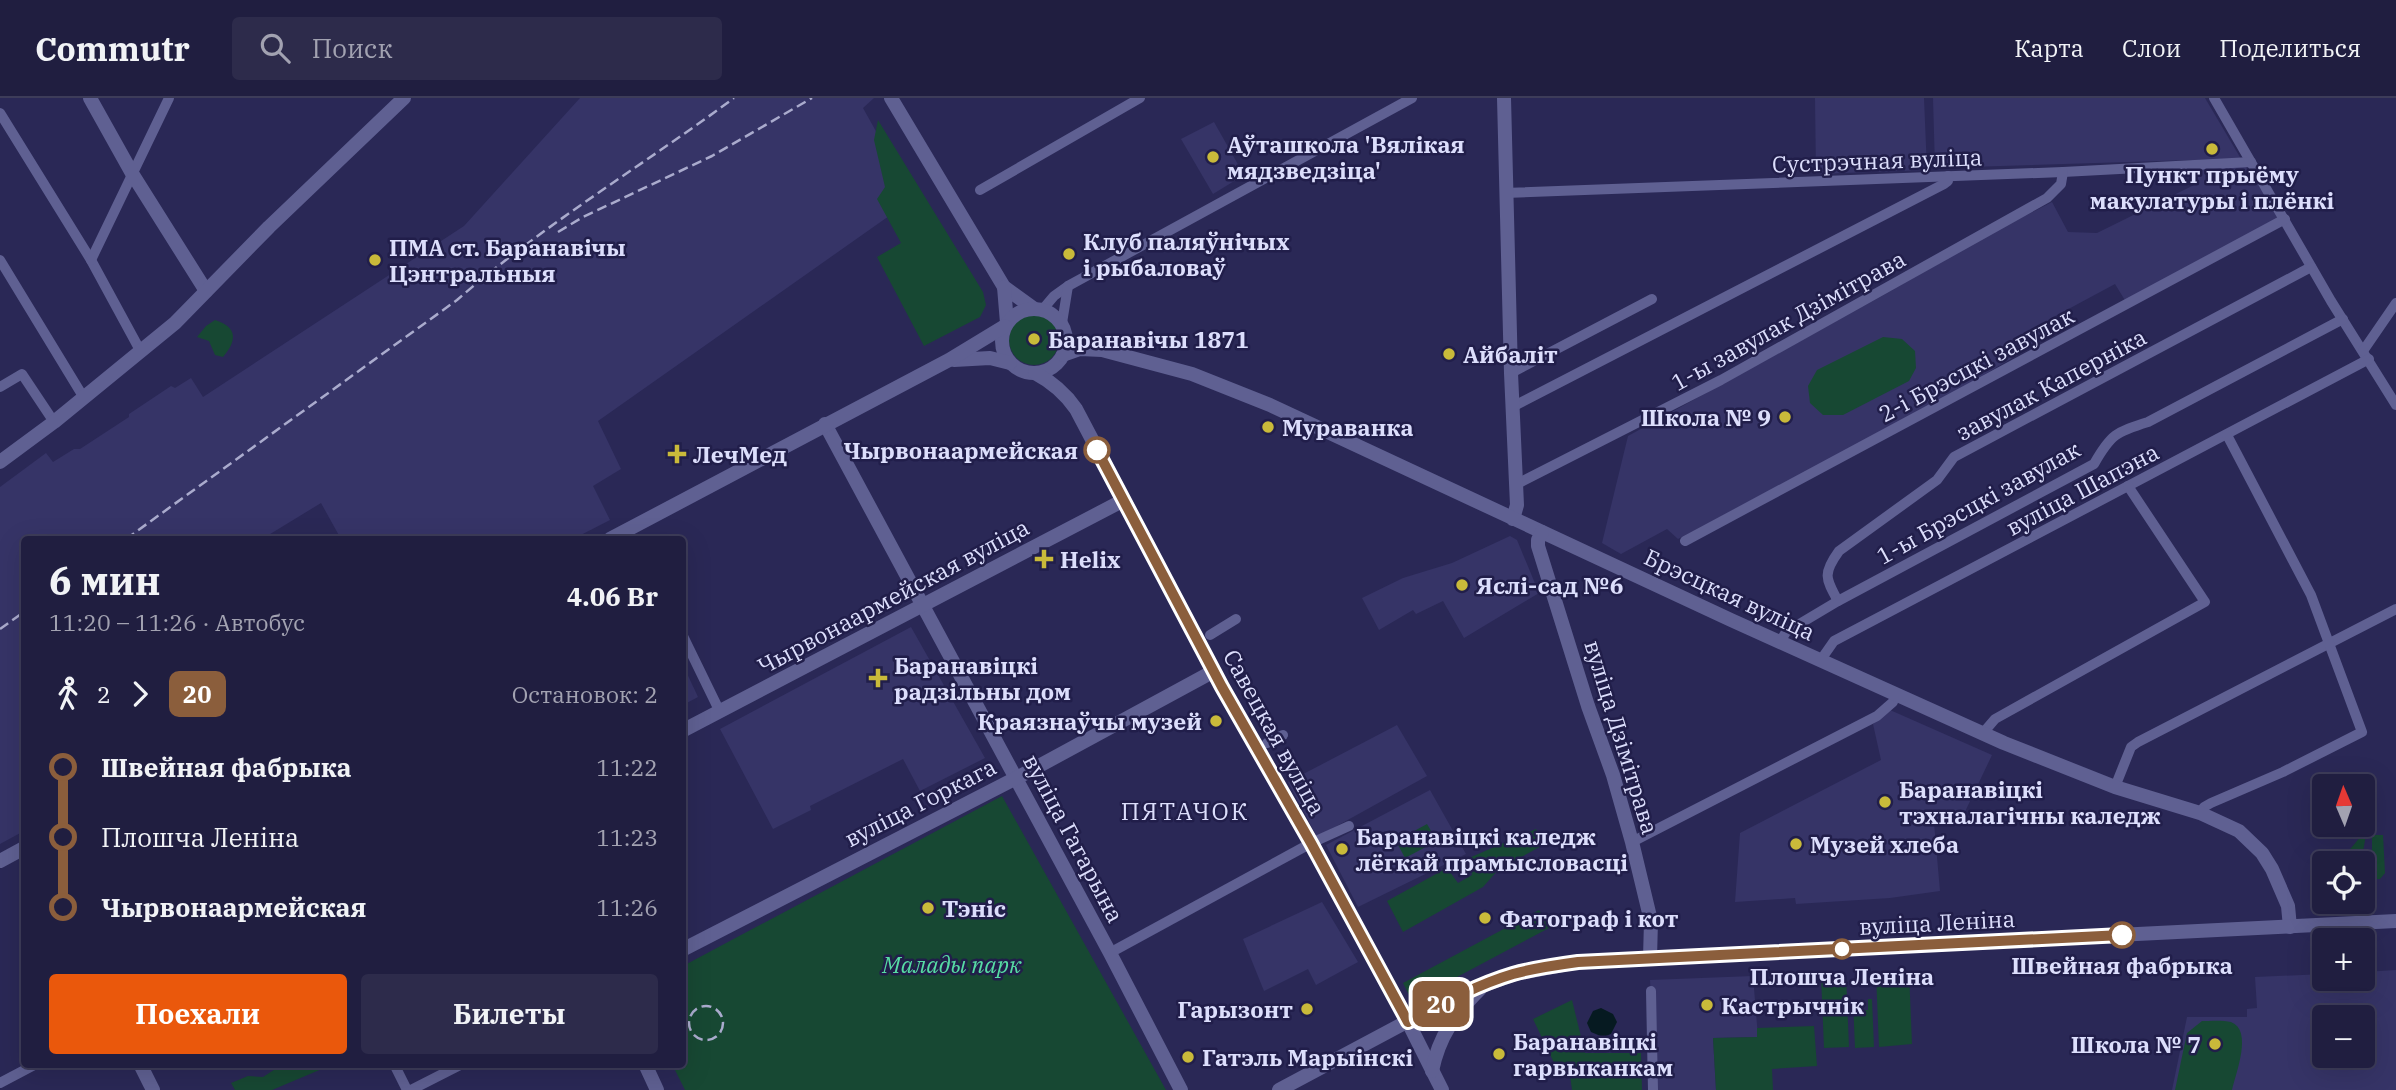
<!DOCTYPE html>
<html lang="ru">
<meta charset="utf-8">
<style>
body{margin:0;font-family:"IBM Plex Serif",serif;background:#2d2b4b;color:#f1f3f6;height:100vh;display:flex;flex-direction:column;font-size:26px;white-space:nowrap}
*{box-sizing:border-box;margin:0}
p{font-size:23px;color:#a2a2b1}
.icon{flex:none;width:38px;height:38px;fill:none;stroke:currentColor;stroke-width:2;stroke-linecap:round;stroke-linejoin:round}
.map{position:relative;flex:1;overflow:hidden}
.panel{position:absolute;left:21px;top:438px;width:665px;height:532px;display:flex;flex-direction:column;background:#201e40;border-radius:7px;box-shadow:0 7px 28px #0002,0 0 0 2px #3d3c59}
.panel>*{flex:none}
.badge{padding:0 14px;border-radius:10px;font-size:24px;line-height:46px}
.needle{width:46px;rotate:358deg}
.controls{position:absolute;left:2312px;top:676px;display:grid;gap:14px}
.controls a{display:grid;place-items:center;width:63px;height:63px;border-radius:7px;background:#201e40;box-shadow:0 7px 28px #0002,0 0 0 2px #3d3c59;font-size:35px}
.map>.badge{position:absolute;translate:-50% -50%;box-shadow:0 0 0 4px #fff}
.legs{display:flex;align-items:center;gap:10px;height:77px;padding:0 28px;font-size:23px}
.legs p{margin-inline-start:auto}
.overview{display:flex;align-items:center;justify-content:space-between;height:119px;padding:0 28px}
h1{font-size:38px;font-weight:800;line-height:52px}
.primary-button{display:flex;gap:14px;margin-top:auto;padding:14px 28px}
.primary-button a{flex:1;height:80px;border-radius:7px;background:#ea580c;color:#fff;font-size:28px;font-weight:800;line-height:80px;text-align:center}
.primary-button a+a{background:#2d2b4b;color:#f1f3f6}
ul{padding:0 28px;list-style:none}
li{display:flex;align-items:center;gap:24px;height:70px;font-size:26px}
li i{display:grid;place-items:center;width:10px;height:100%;margin:0 9px;background:currentColor}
li i::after{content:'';width:18px;height:18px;margin:-9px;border:5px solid;border-radius:50%;background:#201e40}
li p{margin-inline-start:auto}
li:first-child i{background:linear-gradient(#0000 50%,currentColor 0)}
li:last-child i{background:linear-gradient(currentColor 50%,#0000 0)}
header{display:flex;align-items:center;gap:42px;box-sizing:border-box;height:98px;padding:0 35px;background:#201e40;border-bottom:2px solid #3d3c59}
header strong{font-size:33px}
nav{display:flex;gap:38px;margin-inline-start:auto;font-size:24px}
.search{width:490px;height:63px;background:#2d2b4b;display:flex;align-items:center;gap:18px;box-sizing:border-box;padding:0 24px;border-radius:7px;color:#a2a2b1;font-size:26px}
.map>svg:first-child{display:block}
.built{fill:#363467;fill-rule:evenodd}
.green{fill:#174833}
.water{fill:#061a21}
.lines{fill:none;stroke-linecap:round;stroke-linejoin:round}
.street{stroke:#5f6092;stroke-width:10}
.secondary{stroke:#5f6092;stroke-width:14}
.rail{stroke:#aaabcd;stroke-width:2.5;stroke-dasharray:10 5;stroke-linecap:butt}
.line-1-casing{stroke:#fff;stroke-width:16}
.line-1{stroke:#8b5e3c;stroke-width:10}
.poi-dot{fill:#c9ba3a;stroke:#211e4a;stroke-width:2.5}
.stop-1-dot{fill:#fff;stroke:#8b5e3c;stroke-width:3.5}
.labels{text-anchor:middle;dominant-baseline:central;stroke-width:5;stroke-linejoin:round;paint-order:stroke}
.poi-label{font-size:23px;font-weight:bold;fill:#dcdefc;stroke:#211e4a;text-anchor:start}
.street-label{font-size:23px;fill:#dcdefc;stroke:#211e4a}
.stop-label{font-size:23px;font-weight:bold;fill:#dcdefc;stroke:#211e4a}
.park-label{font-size:23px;font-style:italic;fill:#57dca4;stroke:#211e4a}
.neighbourhood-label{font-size:24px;letter-spacing:2px;fill:#dcdefc;stroke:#211e4a}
</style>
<header>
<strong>Commutr</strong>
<div class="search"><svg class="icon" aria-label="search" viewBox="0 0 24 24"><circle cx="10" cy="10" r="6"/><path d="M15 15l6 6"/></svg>Поиск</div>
<nav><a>Карта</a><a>Слои</a><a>Поделиться</a></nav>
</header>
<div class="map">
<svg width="2396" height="992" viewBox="0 0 2396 992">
<rect width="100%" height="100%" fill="#2a2856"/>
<g class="built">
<path d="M580 0H874L863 10 916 105 889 118 598 323 621 371 593 388 610 422 573 441H341L321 405 262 441H24V733L0 746V389L46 355 53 364 74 351H80L129 319V316L171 288 175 290 191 280 203 299 464 128Z"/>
<path d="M1815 0H1924L1927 72 1816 76Z"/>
<path d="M1933 0H2205L2247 71 2281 119 2126 204 2115 186 2048 222 2049 238 1945 300 1678 441 1667 431 1621 456 1602 445 1628 338 1889 194 1999 131 2052 104 2068 134 2097 135 2194 87 2192 62 1935 70Z"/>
<path d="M1214 24 1244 77 1213 96 1181 41Z"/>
<path d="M1510 438 1517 442 1539 495 1464 540 1443 503 1416 516 1413 512 1379 532 1362 500 1403 480 1452 465Z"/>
<path d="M911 529 985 660 920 693 903 661 810 708 811 712 773 731 720 631Z"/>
<path d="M683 567 698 599 683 607H682Z"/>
<path d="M1890 612 1992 657 1962 720 1934 725 1940 793 1890 800 1796 806 1795 800 1735 804 1740 735 1881 662 1873 626Z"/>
<path d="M1397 627 1427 678 1317 739 1288 684Z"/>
<path d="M1430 692 1466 756 1358 809 1326 747Z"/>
<path d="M1322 804 1358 864 1316 887 1308 871 1264 893 1243 841Z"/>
<path d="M2396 872V992H2172L2187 919H2247V911L2257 910 2255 879 2324 876V880H2362L2363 874ZM2324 919H2362V957H2324Z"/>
<path d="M1753 878 1758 939 1713 940 1716 992H1656L1650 882Z"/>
</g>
<g class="green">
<path d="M878 22 983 194 986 207 980 219 924 248 877 159 901 145 877 101 885 89 874 42Z"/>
<circle cx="1034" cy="242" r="25"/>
<path d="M215 222C238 229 237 243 223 259L215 257 209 243 197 239 206 228Z"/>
<path d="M1883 239 1902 241 1915 253 1916 270 1909 283 1843 317H1823L1810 305 1808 288 1817 272Z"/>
<path d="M1002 698 1166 992H685L672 966H682L683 868Z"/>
<path d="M1427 726 1437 743 1405 760 1396 743Z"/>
<path d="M1536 731 1547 745 1499 771 1483 789 1403 834 1387 803 1447 770 1458 785 1472 777 1469 760Z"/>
<path d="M2367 731 2361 765H2343L2341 762Z"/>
<path d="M2372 737H2383L2385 775 2380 781H2375L2372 776Z"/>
<path d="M1539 812 1551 829 1412 903 1403 885Z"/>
<path d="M1909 874 1912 946 1879 949 1876 876Z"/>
<path d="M1846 877 1849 949 1824 950 1821 878Z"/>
<path d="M1868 901H1872L1874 949 1855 950 1853 902H1856L1857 912H1868Z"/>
<path d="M1572 902 1585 955H1641L1642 992H1572L1569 970 1557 971 1533 921Z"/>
<path d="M2202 923C2210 923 2223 922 2231 924 2253 932 2236 975 2232 992H2175L2187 935Z"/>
<path d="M1814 928 1817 968 1772 971 1773 992H1716L1713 940 1757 939V930Z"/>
<path d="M283 966H327L329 968 272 992H235L231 985 248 978 263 979Z"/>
</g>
<path class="water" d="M1601 910 1613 916 1617 924 1611 936 1603 939 1591 934 1587 925 1593 913Z"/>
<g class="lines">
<g class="street">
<path d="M2214 0 2331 203 2396 307"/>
<path d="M0 15 91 162 141 254"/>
<path d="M980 92 1140 0"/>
<path d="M1505 95 2063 74 2251 64"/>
<path d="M0 162 84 300"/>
<path d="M91 162 169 0"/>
<path d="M1043 211 1054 198 1068 188 1412 0"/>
<path d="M1062 225 1068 188"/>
<path d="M2363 253 2396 205"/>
<path d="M1511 275 1652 201"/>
<path d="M0 289 22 276 54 324"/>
<path d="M1512 309 1944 86 1948 83V78"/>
<path d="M1515 387 1721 282 2047 100 2061 86 2063 74"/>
<path d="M1685 443 2285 121"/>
<path d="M1838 503C1825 480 1823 475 1839 453L1937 382 1954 359 2311 169"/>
<path d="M682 536 720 614"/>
<path d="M1210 537 1236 521"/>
<path d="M1780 544 1786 534 1838 503 2094 366C2111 336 2116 334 2148 324L2343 221"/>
<path d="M1820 563 1834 543 2369 261"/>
<path d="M1214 573 1408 924"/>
<path d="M1983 635 1995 621 2205 504 2128 388"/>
<path d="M1267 645 1283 637"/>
<path d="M2115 689 2131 649 2138 644 2396 511"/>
<path d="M2200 715 2204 709 2211 705 2283 674 2362 634 2311 497 2227 337"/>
<path d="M1318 742 1349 728"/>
<path d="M1632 744 1877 618 1893 604 1895 597"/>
<path d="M1117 851 1304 749"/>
<path d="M1651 893 1653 992"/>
<path d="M394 966 407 992"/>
<path d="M0 985 36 966"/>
<path d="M411 992 462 966"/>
</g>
<g class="secondary">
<path d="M90 0 133 77 206 193"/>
<path d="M891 0 1004 189 1033 210"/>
<path d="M1504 0 1511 275 1517 407 1513 421"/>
<path d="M1004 189 1007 225"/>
<circle cx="1034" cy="243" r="32"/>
<path d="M1063 257 1080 251 1102 252 1192 276 1270 307 1731 522 2004 645 2115 689 2200 715 2239 733 2262 755 2272 771 2288 808 2290 829"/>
<path d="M954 262 990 260 1010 265"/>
<path d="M825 326 1110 855 1181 992"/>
<path d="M0 364 54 324 175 225 269 129 404 0"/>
<path d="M1542 434 1538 442V448L1588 608 1613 677 1632 744 1651 823 1650 860"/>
<path d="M610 441 949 262 1005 228"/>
<path d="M682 633 1124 402"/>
<path d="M0 763 24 750"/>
<path d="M682 852 1026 675 1214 573 1076 311C1065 295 1052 284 1035 275"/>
<path d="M1408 924 1442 992"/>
<path d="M140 966 153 992"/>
<path d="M645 966 657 992"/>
<path d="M1432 973C1439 938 1455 916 1480 891"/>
<path d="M1279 992 1455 898 1515 876 1578 864 2396 823"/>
</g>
<g class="rail">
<path d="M558 134 583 119 712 58 812 0"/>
<path d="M126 441 457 202C543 127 642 68 734 0"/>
<path d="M0 531 24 514"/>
<circle cx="706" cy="925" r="17"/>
</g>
</g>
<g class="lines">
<defs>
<path id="line-1" d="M1097 352 1222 589 1311 745 1408 924C1442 906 1476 887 1513 876 1534 870 1556 867 1578 864L2122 837"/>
</defs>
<use href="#line-1" class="line-1-casing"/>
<use href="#line-1" class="line-1"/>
</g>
<g class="poi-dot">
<circle cx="2212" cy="51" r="7"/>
<circle cx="1213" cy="59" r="7"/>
<circle cx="1069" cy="156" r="7"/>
<circle cx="375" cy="162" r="7"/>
<circle cx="1034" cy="241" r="7"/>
<circle cx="1449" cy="256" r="7"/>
<circle cx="1785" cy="319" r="7"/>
<circle cx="1268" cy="329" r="7"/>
<path d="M673.5 345.5h7v7h7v7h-7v7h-7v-7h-7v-7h7z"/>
<path d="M1040.5 450.5h7v7h7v7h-7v7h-7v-7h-7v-7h7z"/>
<circle cx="1462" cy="487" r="7"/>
<path d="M874.5 569.5h7v7h7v7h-7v7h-7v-7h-7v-7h7z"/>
<circle cx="1216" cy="623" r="7"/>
<circle cx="1885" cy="704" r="7"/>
<circle cx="1796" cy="746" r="7"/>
<circle cx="1342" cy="751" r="7"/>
<circle cx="928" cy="810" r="7"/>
<circle cx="1485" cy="820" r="7"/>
<circle cx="1707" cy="907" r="7"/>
<circle cx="1307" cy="911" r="7"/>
<circle cx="2215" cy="946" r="7"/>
<circle cx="1499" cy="956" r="7"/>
<circle cx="1188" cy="959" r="7"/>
</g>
<g class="stop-1-dot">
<circle cx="1097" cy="352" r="12"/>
<circle cx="2122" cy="837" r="12"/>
<circle cx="1842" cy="851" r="9"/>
</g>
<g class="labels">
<g class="poi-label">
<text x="1227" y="46">Аўташкола 'Вялікая<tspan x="1227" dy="26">мядзведзіца'</tspan></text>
<text x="2212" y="76" text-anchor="middle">Пункт прыёму<tspan x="2212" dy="26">макулатуры і плёнкі</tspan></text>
<text x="1083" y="143">Клуб паляўнічых<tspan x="1083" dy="26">і рыбаловаў</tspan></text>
<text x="389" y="149">ПМА ст. Баранавічы<tspan x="389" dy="26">Цэнтральныя</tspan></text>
<text x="1048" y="241">Баранавічы 1871</text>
<text x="1463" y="256">Айбаліт</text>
<text x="1771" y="319" text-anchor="end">Школа № 9</text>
<text x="1282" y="329">Мураванка</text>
<text x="693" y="356">ЛечМед</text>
<text x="1060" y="461">Helix</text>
<text x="1476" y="487">Яслі-сад №6</text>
<text x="894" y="567">Баранавіцкі<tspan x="894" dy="26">радзільны дом</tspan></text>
<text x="1202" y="623" text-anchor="end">Краязнаўчы музей</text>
<text x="1899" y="691">Баранавіцкі<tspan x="1899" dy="26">тэхналагічны каледж</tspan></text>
<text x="1356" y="738">Баранавіцкі каледж<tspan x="1356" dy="26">лёгкай прамысловасці</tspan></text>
<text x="1810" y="746">Музей хлеба</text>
<text x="942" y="810">Тэніс</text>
<text x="1499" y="820">Фатограф і кот</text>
<text x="1721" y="907">Кастрычнік</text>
<text x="1293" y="911" text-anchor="end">Гарызонт</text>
<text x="1513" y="943">Баранавіцкі<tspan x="1513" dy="26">гарвыканкам</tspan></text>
<text x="2201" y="946" text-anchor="end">Школа № 7</text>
<text x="1202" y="959">Гатэль Марыінскі</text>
</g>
<g class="street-label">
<text transform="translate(1877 62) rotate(-2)">Сустрэчная вуліца</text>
<text transform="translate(1788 222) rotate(-29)">1-ы завулак Дзімітрава</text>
<text transform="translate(1976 266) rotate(-28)">2-і Брэсцкі завулак</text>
<text transform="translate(2051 286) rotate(-28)">завулак Каперніка</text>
<text transform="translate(2082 391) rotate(-28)">вуліца Шапэна</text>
<text transform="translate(1978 404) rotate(-29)">1-ы Брэсцкі завулак</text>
<text transform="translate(1730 496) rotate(25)">Брэсцкая вуліца</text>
<text transform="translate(893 498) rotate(-28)">Чырвонаармейская вуліца</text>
<text transform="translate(1275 634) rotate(61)">Савецкая вуліца</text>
<text transform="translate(1622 639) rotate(73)">вуліца Дзімітрава</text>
<text transform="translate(920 704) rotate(-27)">вуліца Горкага</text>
<text transform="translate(1074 740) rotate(62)">вуліца Гагарына</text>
<text transform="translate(1937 824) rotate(-3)">вуліца Леніна</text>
</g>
<g class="stop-label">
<text x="1078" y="352" text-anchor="end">Чырвонаармейская</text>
<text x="2122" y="867">Швейная фабрыка</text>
<text x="1842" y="878">Плошча Леніна</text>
</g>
<g class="park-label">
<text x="952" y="866">Малады парк</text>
</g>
<g class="neighbourhood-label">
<text x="1185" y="713">ПЯТАЧОК</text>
</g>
</g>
</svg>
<div class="controls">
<a><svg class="needle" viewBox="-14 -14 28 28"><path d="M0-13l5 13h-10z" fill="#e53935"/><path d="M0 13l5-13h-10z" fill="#a2a2b1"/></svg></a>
<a><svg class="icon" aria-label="locate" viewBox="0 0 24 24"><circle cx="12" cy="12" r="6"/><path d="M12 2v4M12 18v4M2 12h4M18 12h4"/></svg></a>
<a>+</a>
<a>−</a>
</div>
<b class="badge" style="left:1441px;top:906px;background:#8b5e3c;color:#fff">20</b>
<section class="panel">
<div class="overview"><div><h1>6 мин</h1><p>11:20 – 11:26 · Автобус</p></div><b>4.06 Br</b></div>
<div class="legs"><svg class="icon" aria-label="walk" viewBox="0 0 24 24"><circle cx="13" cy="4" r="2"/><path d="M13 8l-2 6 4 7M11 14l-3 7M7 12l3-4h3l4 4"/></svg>2<svg class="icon" aria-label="forward" viewBox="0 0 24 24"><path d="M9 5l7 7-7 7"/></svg><b class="badge" style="background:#8b5e3c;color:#fff">20</b><p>Остановок: 2</p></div>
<ul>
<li><i style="color:#8b5e3c"></i><b>Швейная фабрыка</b><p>11:22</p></li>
<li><i style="color:#8b5e3c"></i><span>Плошча Леніна</span><p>11:23</p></li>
<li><i style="color:#8b5e3c"></i><b>Чырвонаармейская</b><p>11:26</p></li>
</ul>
<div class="primary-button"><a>Поехали</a><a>Билеты</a></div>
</section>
</div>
